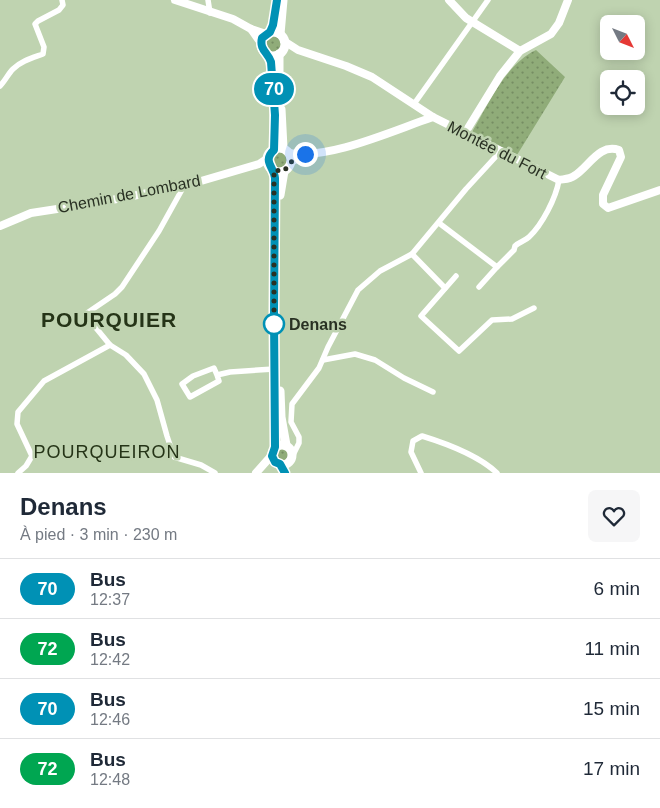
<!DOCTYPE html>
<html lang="fr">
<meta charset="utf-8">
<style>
body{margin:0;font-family:Helvetica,sans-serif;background:#f6f6f7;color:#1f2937;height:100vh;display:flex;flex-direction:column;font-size:19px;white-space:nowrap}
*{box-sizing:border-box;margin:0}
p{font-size:16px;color:#747a83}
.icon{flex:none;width:28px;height:28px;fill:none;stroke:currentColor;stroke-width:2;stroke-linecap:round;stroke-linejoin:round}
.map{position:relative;height:473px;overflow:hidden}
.drawer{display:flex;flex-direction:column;background:#fff;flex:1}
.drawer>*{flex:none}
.badge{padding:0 10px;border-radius:16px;font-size:18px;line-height:32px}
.needle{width:32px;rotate:132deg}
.buttons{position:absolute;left:600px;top:15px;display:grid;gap:10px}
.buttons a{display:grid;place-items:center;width:45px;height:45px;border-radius:8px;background:#fff;box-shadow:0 2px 12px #0003;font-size:25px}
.you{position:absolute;width:25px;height:25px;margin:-12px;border:4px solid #fff;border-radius:50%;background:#1a73e8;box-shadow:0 0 0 8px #1a73e833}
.map>.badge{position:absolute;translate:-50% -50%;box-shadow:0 0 0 2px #fff}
.round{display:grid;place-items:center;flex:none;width:52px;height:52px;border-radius:8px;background:#f6f6f7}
.overview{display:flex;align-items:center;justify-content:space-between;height:85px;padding:0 20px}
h1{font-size:24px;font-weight:600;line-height:38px}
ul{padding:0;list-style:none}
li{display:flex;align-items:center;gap:15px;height:60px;padding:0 20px;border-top:1px solid #e0e1e3}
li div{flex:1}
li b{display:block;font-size:19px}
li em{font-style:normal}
li .badge{min-width:55px;font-weight:700;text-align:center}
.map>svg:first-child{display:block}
.grass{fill:url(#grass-dots)}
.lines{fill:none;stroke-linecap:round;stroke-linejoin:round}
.street{stroke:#fff;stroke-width:5.5}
.secondary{stroke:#fff;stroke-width:8}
.primary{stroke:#fff;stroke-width:9}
.line-casing{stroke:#fff;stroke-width:11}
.line{stroke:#0091b5;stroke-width:8}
.walk{stroke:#293123;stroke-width:5;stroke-dasharray:0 9}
.stop-dot{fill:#fff;stroke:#0091b5;stroke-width:2.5}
.labels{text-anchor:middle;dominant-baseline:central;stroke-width:5;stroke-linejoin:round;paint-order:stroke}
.street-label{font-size:16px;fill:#293123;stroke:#bfd3b0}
.stop-label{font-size:16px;font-weight:bold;fill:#293123;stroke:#bfd3b0;text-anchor:start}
.neighbourhood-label{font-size:18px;letter-spacing:1px;fill:#253417;stroke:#bfd3b0}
.district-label{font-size:21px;font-weight:bold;letter-spacing:1px;fill:#253417;stroke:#bfd3b0}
</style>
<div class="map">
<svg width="660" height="473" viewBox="0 0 660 473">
<defs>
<pattern id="grass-dots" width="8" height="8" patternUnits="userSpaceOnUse" patternTransform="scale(1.25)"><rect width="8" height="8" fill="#90ac79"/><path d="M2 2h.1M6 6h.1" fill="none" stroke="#768d63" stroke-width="1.8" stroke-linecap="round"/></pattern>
</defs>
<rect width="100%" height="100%" fill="#bfd3b0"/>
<g class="grass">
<circle cx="273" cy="44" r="12"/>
<path d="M536 50 565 77 517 155 472 132C489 103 505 65 536 50Z"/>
<circle cx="279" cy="160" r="12"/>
<circle cx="282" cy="455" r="10"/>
</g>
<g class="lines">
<g class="street">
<path d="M208 0 210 13"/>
<path d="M0 86C5 81 8 74 13 69 21 61 32 58 43 54L44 47 35 24 38 21 59 10 63 5 62 0"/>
<path d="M414 104 488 0"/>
<path d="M184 186 159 231 122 287 115 294 87 313V317L110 345 126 355 144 374 157 400 167 436 174 457 201 465 215 473"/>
<path d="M439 223 497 267 479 287"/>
<path d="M412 254 445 288"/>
<path d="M497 267 514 250 515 246C519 242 525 241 529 237 542 225 556 198 559 180"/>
<path d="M456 276 421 316 459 351 492 320 512 319 534 308"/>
<path d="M323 360 355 354 375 360 404 378 433 392"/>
<path d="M217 375 219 381 190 397 182 384 193 376 214 368 217 375 230 372 274 369"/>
<path d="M292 457 299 443V437L291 422 292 404 319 368 328 347 358 290 380 271 412 254 466 189 501 151"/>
<path d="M18 473 26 466 32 456 17 424 18 412 44 381 110 345"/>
<path d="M421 473 411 452 413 441 422 436C448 444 478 455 497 473"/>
</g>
<g class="secondary">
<path d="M175 0 233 19 251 29 266 34"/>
<path d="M449 0 466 18 520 51"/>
<path d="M251 29 261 43"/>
<path d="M284 41 298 50 346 66 372 77 433 117 559 180C564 179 570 179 574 176 589 167 599 143 619 150L621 157 603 195V204L608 208 660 190"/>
<path d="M465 133 500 76 520 51 551 34 559 23 568 0"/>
<path d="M289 153C329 160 394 130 433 117"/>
<path d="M291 162 304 155"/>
<path d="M0 226 31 213 96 203 184 186 259 164 268 158"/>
<path d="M256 473 272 455"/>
</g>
<g class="primary">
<path d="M270 32 273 25 277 3"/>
<circle cx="273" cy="44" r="12"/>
<path d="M280 34 283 0"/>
<path d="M279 54V88"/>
<path d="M269 55 274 91V150"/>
<path d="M281 109 283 148"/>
<circle cx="279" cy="160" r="12"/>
<path d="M274 170 275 447"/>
<path d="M280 195 284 171"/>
<path d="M280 391 281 417 286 445"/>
<circle cx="282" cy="455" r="10"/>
</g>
</g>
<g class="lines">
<defs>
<path id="line" d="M277 0 273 25 270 32 262 38C259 50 268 52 271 62L275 115 274 150C262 161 274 167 275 178L274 315 275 447 272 456 275 462 280 464 285 473"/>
</defs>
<use href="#line" class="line-casing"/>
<use href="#line" class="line"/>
<path class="walk" d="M274 324V326V170L284 171 291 162 305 154"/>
</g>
<circle class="stop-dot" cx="274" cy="324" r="10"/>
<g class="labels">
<g class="street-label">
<text transform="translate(497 150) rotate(27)">Montée du Fort</text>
<text transform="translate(129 194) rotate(-11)">Chemin de Lombard</text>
</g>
<g class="stop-label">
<text x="289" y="324">Denans</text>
</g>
<g class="neighbourhood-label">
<text x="107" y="452">POURQUEIRON</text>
</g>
<g class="district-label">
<text x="109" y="319">POURQUIER</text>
</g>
</g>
</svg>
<div class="buttons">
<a><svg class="needle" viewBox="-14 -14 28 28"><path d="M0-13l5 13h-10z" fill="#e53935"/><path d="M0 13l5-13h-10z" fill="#747a83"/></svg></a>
<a><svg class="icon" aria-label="locate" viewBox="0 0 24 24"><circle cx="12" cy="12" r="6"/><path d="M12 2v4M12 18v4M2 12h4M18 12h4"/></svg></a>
</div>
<div class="you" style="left:305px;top:154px"></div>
<b class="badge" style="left:274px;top:89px;background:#0091b5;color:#fff">70</b>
</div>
<section class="drawer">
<div class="overview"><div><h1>Denans</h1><p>À pied · 3 min · 230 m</p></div><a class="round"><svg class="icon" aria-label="heart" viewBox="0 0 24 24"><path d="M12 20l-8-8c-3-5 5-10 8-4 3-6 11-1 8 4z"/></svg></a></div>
<ul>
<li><span class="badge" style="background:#0091b5;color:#fff">70</span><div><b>Bus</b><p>12:37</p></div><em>6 min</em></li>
<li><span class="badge" style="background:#00a651;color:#fff">72</span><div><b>Bus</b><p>12:42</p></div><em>11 min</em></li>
<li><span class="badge" style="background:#0091b5;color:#fff">70</span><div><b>Bus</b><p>12:46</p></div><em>15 min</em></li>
<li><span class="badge" style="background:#00a651;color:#fff">72</span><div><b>Bus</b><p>12:48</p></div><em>17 min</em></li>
</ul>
</section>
